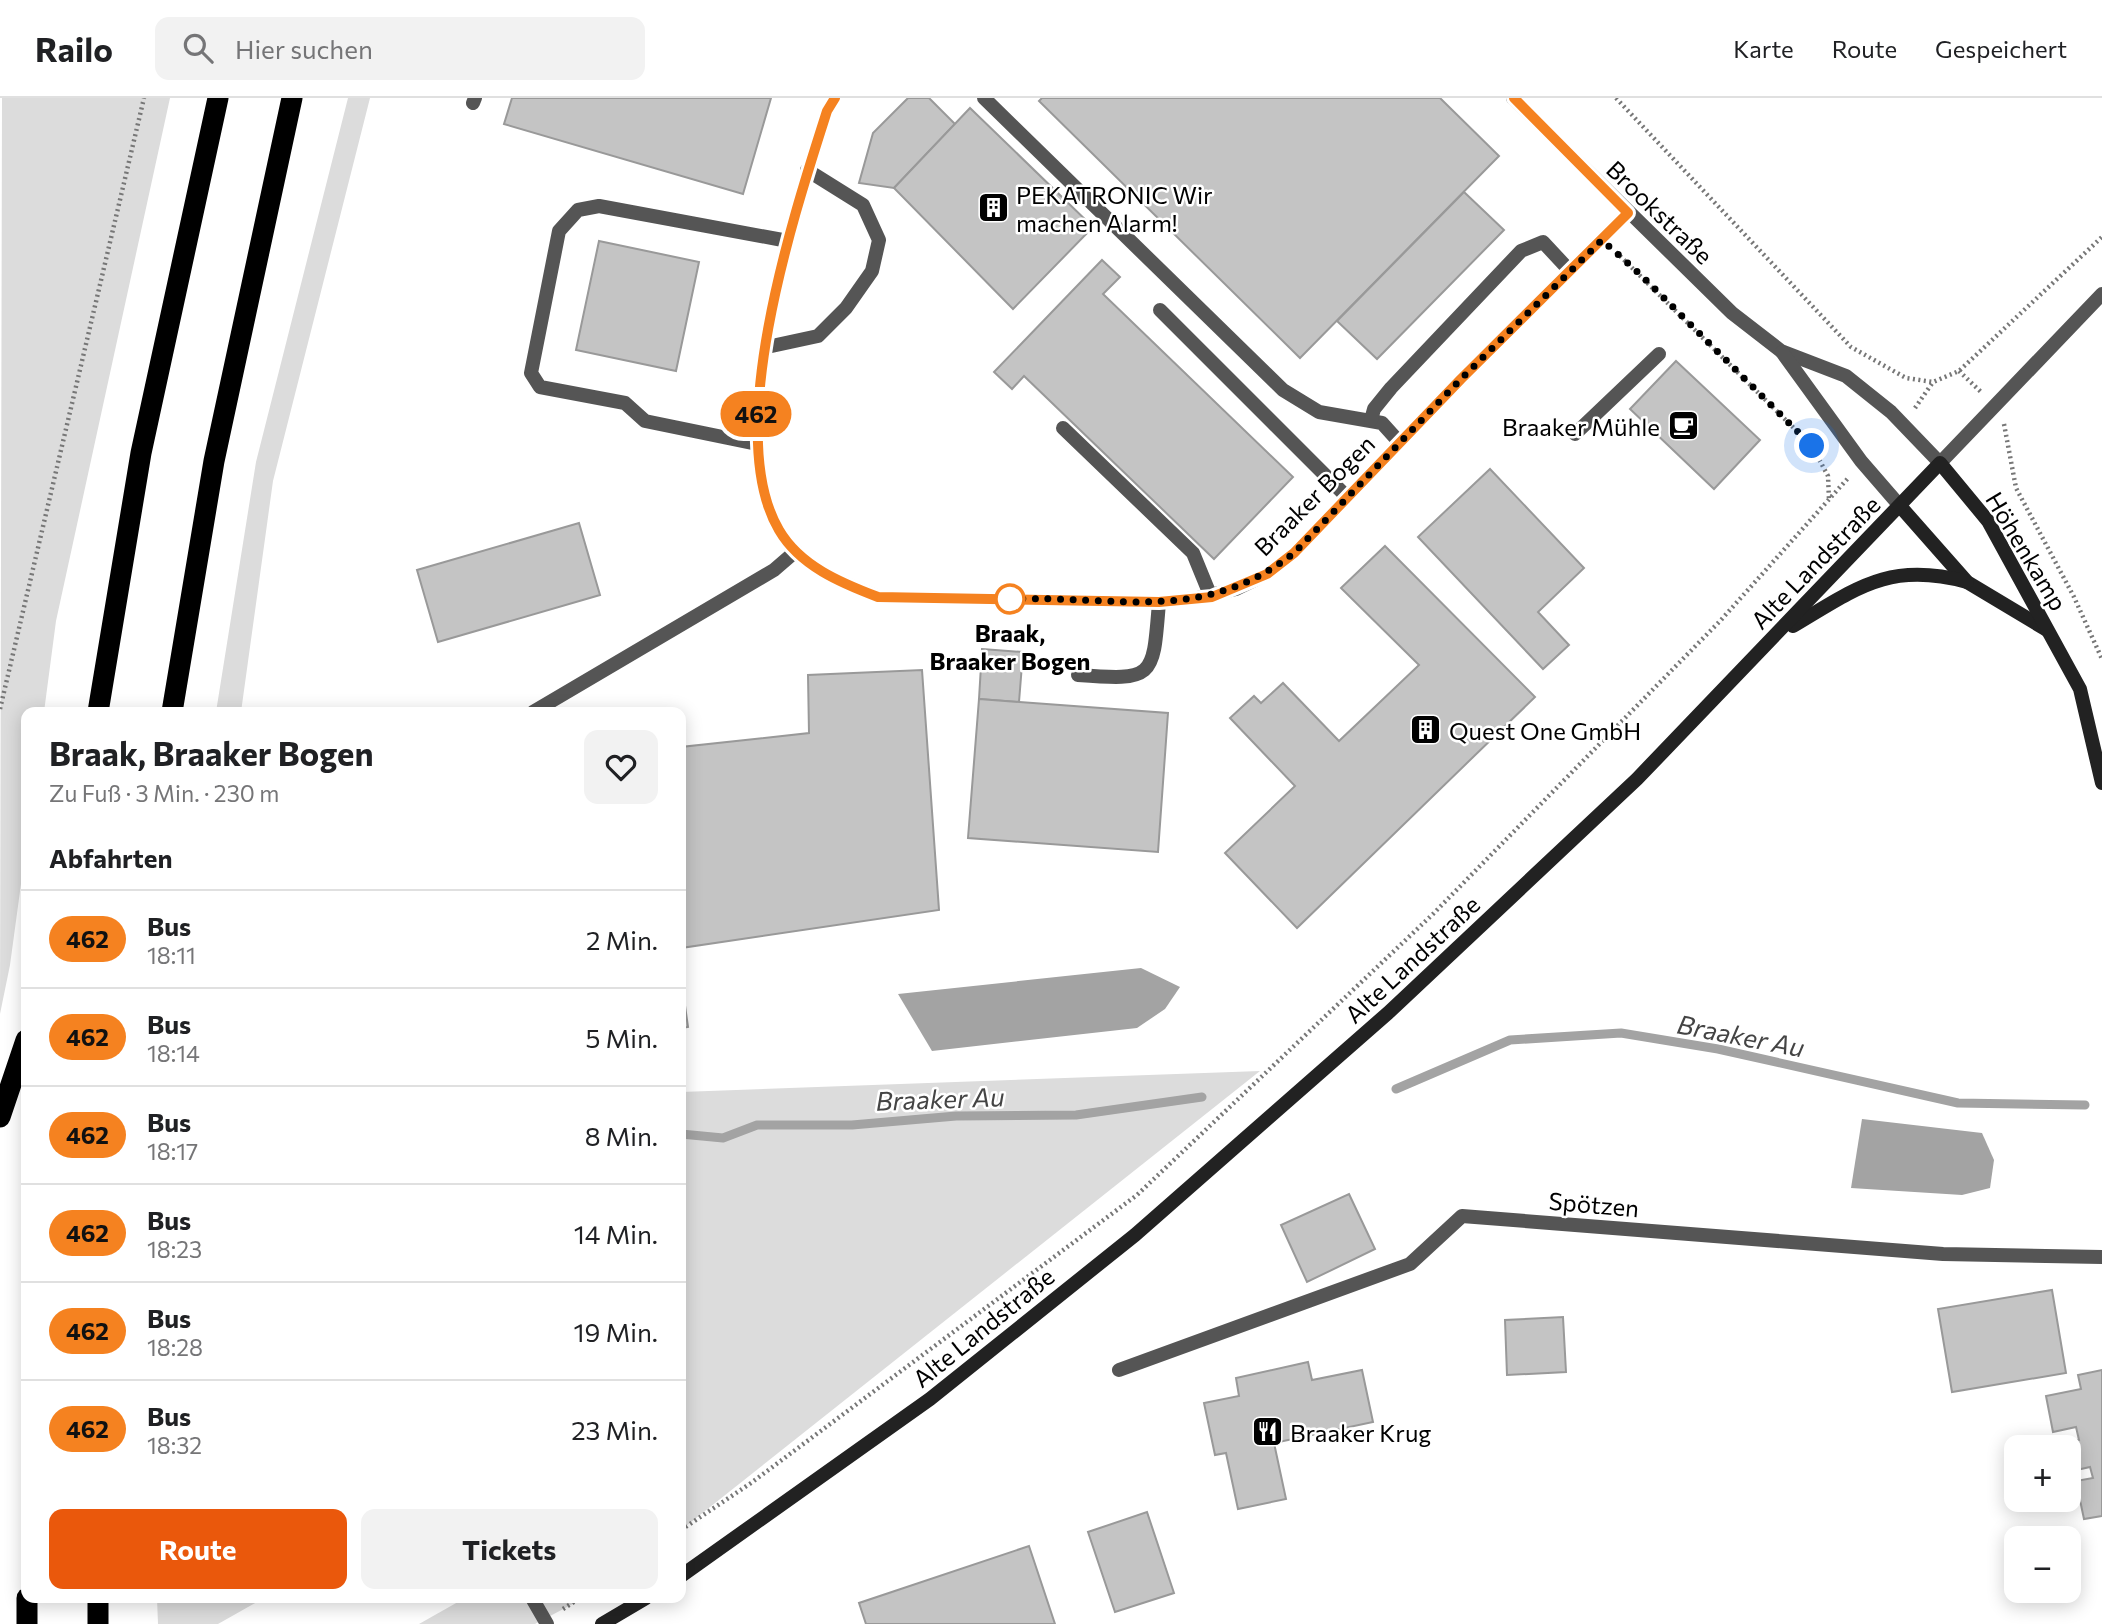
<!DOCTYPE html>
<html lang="de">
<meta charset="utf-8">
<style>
body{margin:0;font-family:Commissioner,sans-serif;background:#f2f2f2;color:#202124;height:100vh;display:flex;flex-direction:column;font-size:26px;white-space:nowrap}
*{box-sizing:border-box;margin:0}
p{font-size:23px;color:#757577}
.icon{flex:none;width:38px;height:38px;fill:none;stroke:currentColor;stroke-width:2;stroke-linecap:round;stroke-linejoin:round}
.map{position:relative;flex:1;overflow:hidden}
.side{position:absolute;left:21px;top:609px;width:665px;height:896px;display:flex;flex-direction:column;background:#fff;border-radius:14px;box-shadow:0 4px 18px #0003}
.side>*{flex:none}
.badge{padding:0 14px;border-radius:23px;font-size:24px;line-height:46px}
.tools{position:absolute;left:2004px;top:1337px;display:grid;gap:14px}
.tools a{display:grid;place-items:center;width:77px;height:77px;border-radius:14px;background:#fff;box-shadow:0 4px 18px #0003;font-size:35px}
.you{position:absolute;width:35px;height:35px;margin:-18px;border:5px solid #fff;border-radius:50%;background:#1a73e8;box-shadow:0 0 0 10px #1a73e833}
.map>.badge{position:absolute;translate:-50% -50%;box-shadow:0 0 0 4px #fff}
h2{padding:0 28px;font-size:26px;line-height:63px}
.round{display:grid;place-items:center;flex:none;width:74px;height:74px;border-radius:14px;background:#f2f2f2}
.summary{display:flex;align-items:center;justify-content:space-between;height:119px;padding:0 28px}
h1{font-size:33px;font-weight:700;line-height:52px}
.button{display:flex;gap:14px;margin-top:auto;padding:14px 28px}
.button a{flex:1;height:80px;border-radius:14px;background:#ea580c;color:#fff;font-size:28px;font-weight:700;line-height:80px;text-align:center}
.button a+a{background:#f2f2f2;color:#202124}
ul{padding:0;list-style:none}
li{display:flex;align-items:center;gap:21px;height:98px;padding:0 28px;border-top:2px solid #e0e0e0}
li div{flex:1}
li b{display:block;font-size:26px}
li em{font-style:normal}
li .badge{min-width:77px;font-weight:700;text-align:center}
header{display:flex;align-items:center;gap:42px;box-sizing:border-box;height:98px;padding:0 35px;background:#fff;border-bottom:2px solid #e0e0e0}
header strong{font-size:33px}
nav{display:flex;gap:38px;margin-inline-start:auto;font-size:24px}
.search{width:490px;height:63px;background:#f2f2f2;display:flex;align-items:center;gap:18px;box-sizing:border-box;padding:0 24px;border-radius:14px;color:#757577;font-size:26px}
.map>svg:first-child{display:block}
.green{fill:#dcdcdc}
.water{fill:#a3a3a3}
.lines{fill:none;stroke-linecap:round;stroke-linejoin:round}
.stream{stroke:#a3a3a3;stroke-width:9}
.building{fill:#c4c4c4;stroke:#999;stroke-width:2}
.path{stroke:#777;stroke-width:4.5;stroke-dasharray:2 3.5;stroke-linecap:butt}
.lane{stroke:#555;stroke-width:14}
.street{stroke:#555;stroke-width:14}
.secondary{stroke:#222;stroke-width:14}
.highway{stroke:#000;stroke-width:21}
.line-casing{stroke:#fff;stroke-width:16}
.line{stroke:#f58220;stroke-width:10}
.walk{stroke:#000;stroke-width:7;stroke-dasharray:0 12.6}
.stop-dot{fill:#fff;stroke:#f58220;stroke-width:3.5}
.labels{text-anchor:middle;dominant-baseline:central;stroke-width:5;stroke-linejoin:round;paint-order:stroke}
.poi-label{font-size:24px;fill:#000;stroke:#fff;text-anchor:start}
.street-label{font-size:24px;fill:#000;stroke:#fff}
.stop-label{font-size:24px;font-weight:bold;fill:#000;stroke:#fff}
.water-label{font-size:26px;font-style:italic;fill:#444;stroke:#fff}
</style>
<header>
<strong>Railo</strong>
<div class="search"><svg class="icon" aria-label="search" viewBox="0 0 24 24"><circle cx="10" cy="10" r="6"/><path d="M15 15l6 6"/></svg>Hier suchen</div>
<nav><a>Karte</a><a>Route</a><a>Gespeichert</a></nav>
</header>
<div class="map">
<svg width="2102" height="1526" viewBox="0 0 2102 1526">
<rect width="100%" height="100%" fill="#fff"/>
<g class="green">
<path d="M2 0H170L56 523 44 614H26V749L10 867 0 916Z"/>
<path d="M348 0H370L273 383 241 614H216L256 364Z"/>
<path d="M1260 973 681 1432V994Z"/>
<path d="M157 1500H264L218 1526H158Z"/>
<path d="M465 1500H584L535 1526H419Z"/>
</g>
<g class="water">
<path d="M1141 870 1180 889 1165 911 1137 930 932 953 898 896Z"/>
<path d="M1862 1021 1982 1035 1994 1062 1990 1090 1962 1097 1851 1090Z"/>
</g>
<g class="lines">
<g class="stream">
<path d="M1396 991 1510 942 1621 935 1718 951 1958 1005 2085 1007"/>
<path d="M681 1036 723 1040 757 1027H852L956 1018 1076 1017 1202 999"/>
</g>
</g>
<g class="building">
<path d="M512 0H771L743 96 504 26Z"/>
<path d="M908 0H929L955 26 894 90 859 85 873 35Z"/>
<path d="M1042 0H1440L1499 58 1300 260 1039 3Z"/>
<path d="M970 10 1093 129 1013 211 894 90Z"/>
<path d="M1464 94 1504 132 1377 261 1337 223Z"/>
<path d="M599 143 699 164 676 273 576 252Z"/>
<path d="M1102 162 1120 179 1103 196 1293 379 1214 461 1024 278 1012 291 994 274Z"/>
<path d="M1676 263 1760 342 1714 391 1630 311Z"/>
<path d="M1490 371 1584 470 1538 514 1569 547 1543 571 1418 439Z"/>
<path d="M579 425 600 497 438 544 417 472Z"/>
<path d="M1385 448 1535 599 1297 830 1225 755 1295 688 1230 620 1254 598 1261 605 1283 585 1339 643 1419 567 1341 490Z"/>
<path d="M982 551 1023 554 1019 604 979 601Z"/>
<path d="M922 572 939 812 681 850V649L809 635 808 577Z"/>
<path d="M979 601 1168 615 1158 754 968 740Z"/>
<path d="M681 879 688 929 681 930Z"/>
<path d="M1349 1096 1375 1151 1307 1184 1281 1127Z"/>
<path d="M2052 1192 2066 1275 1952 1294 1938 1211Z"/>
<path d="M1563 1219 1566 1274 1507 1277 1505 1222Z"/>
<path d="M1308 1264 1312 1282 1362 1272 1373 1324 1274 1345 1286 1401 1238 1411 1226 1355 1215 1357 1204 1305 1239 1298 1236 1280Z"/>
<path d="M2102 1272V1418L2084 1421 2076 1383 2093 1380 2090 1369 2068 1374V1349H2059V1346L2079 1342 2076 1329 2053 1334 2046 1298 2081 1291 2078 1277Z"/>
<path d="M1147 1414 1174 1495 1115 1514 1088 1434Z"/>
<path d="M1029 1448 1055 1526H866L859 1505Z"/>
</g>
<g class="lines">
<g class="path">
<path d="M1616 0 1851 249 1906 280 1933 284 1959 273 2102 139"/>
<path d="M1616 154 1812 348 1828 378 1829 402"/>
<path d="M1959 273 1981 294"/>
<path d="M1915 310 1933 284"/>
<path d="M2004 326 2016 390 2074 499 2102 561"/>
<path d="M0 611 144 0"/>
<path d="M681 1432 751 1385 1137 1097 1433 816 1721 522 1849 379"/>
<path d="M563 1511 580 1500"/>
</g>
<g class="lane">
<path d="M984 0 1283 292 1319 314 1382 325 1400 345"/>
<path d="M473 5 475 0"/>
<path d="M1160 212 1347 399"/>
<path d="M767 249 818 238 846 210 872 173 879 142 863 107 807 72"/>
<path d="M1371 322 1374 311 1391 290 1521 153 1543 144 1570 173"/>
<path d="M1063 330 1193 455 1211 499"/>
<path d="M1575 336 1659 256"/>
<path d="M757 346 645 323 625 305 540 289 531 275 559 133 578 112 599 108 788 143"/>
<path d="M1078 577C1155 583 1153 580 1159 504"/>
<path d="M533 614 774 472 796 453"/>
<path d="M532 1500 547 1526"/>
</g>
<g class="street">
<path d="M835 0 827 13C794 115 722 335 779 432 800 468 841 485 879 499L1159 504 1197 500 1236 491 1267 476 1294 455 1461 281 1628 115"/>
<path d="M1513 0 1732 215 1781 253 1846 278 1891 314 1940 365 2102 196"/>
<path d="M1782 254 1861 363 1900 408"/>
<path d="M1119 1272 1410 1166 1462 1118 1943 1156 2102 1159"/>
</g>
<g class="secondary">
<path d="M1900 408 1967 484 2047 532"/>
<path d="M1793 528C1857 490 1889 463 1967 484"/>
<path d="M681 1478 930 1301 1135 1137 1388 915 1637 681 1940 365 1988 423 2080 591 2102 685"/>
<path d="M602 1526 646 1500"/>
</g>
<g class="highway">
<path d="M98 614 141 355 218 0"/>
<path d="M172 614 214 363 292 0"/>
<path d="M0 1019 26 942"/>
<path d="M27 1526V1500"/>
<path d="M98 1526V1500"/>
</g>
</g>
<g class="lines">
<defs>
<path id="line" d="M835 0 827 13C794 116 722 335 779 432 800 468 841 485 878 499L1159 504 1212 499 1267 476 1294 455 1461 281 1628 115 1514 0"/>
</defs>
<use href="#line" class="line-casing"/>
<use href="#line" class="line"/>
<path class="walk" d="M1010 501C1116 497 1202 527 1294 455L1461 281 1602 142 1642 178 1812 348"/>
</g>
<defs>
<symbol id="building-square" viewBox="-11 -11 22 22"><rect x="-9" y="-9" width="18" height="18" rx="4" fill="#000" stroke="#fff"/><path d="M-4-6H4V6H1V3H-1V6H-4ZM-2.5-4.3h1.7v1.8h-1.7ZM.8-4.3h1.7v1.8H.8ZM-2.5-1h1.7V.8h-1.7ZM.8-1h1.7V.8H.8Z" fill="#fff"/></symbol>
<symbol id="cafe-square" viewBox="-11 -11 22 22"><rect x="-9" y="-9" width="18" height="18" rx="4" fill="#000" stroke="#fff"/><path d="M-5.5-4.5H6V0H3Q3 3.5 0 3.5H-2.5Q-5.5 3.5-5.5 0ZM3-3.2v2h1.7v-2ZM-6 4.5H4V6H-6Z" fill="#fff"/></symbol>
<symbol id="restaurant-square" viewBox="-11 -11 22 22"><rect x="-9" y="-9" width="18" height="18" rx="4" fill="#000" stroke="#fff"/><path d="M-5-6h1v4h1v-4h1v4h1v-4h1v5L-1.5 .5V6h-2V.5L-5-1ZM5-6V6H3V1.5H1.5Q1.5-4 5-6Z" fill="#fff"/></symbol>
</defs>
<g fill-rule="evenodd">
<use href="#building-square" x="976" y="92" width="35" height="35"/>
<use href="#cafe-square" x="1666" y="310" width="35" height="35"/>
<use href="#building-square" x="1408" y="614" width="35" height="35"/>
<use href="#restaurant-square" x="1250" y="1316" width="35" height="35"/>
</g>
<circle class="stop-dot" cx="1010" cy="501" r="14"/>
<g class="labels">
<g class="poi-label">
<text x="1016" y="96">PEKATRONIC Wir<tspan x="1016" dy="28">machen Alarm!</tspan></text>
<text x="1660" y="328" text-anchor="end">Braaker Mühle</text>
<text x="1449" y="632">Quest One GmbH</text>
<text x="1290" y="1334">Braaker Krug</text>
</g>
<g class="street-label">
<text transform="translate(1660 114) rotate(44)">Brookstraße</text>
<text transform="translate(1314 397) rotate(-45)">Braaker Bogen</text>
<text transform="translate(2027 453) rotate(59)">Höhenkamp</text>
<text transform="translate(1815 464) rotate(-46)">Alte Landstraße</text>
<text transform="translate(1412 861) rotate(-43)">Alte Landstraße</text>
<text transform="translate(1594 1106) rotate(5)">Spötzen</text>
<text transform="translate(983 1229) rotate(-39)">Alte Landstraße</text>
</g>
<g class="stop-label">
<text x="1010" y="534">Braak,<tspan x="1010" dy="28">Braaker Bogen</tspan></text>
</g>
<g class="water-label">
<text transform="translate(1741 937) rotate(11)">Braaker Au</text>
<text transform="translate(940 1000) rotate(-2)">Braaker Au</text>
</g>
</g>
</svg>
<div class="tools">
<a>+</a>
<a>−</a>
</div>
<div class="you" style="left:1812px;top:348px"></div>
<b class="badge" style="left:756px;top:316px;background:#f58220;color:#111">462</b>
<section class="side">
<div class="summary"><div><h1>Braak, Braaker Bogen</h1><p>Zu Fuß · 3 Min. · 230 m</p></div><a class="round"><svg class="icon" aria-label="heart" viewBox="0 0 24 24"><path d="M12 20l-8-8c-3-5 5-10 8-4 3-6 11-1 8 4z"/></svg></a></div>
<h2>Abfahrten</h2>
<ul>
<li><span class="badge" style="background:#f58220;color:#111">462</span><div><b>Bus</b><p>18:11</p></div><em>2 Min.</em></li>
<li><span class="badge" style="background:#f58220;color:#111">462</span><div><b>Bus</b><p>18:14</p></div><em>5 Min.</em></li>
<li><span class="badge" style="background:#f58220;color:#111">462</span><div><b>Bus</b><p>18:17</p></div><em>8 Min.</em></li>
<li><span class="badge" style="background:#f58220;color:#111">462</span><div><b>Bus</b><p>18:23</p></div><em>14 Min.</em></li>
<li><span class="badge" style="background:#f58220;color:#111">462</span><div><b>Bus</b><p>18:28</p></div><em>19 Min.</em></li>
<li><span class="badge" style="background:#f58220;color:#111">462</span><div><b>Bus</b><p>18:32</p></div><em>23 Min.</em></li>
</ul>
<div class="button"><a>Route</a><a>Tickets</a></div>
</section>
</div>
